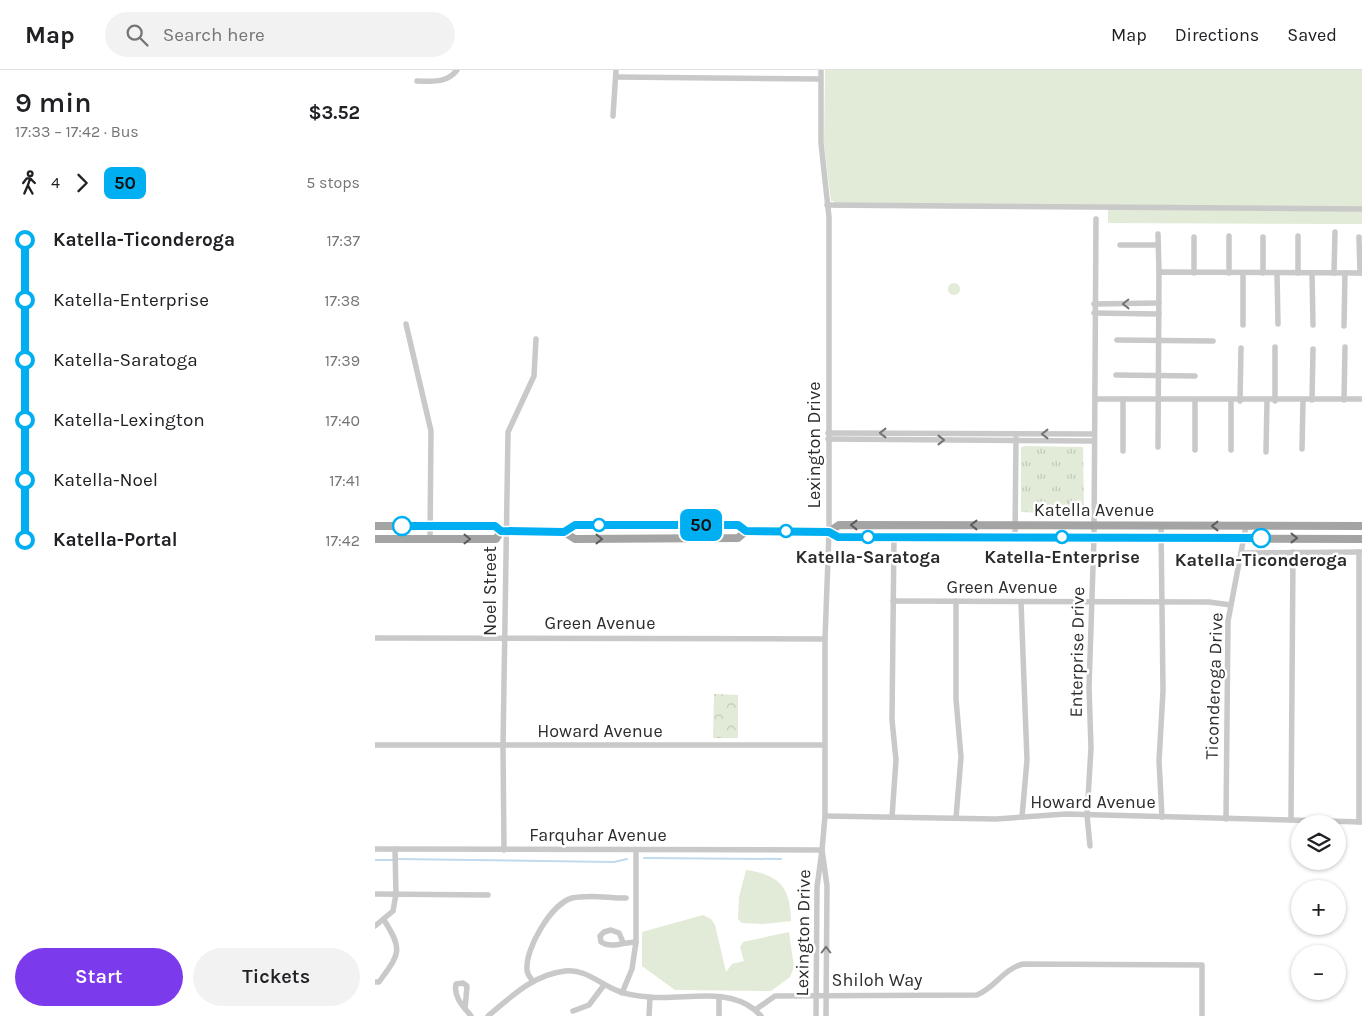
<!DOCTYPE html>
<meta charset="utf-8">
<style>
body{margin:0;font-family:Karla,sans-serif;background:#f2f2f2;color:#202124;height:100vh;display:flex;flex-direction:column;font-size:19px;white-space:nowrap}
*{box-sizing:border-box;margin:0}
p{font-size:16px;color:#757577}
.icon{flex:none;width:28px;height:28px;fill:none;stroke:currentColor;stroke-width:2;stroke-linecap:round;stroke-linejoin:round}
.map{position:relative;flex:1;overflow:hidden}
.sheet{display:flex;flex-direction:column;background:#fff;width:375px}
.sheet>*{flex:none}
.badge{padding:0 10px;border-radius:8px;font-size:18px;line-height:32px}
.tools{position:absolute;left:916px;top:745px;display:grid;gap:10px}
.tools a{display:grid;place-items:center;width:55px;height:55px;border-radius:50%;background:#fff;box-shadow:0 1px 4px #0004;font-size:25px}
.map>.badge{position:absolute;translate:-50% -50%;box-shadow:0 0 0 2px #fff}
.legs{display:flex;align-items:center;gap:8px;height:55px;padding:0 15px;font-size:16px}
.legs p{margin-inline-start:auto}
.head{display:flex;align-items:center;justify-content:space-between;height:85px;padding:0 15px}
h1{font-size:28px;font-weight:600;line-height:38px}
.primary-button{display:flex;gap:10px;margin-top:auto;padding:10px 15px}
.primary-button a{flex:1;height:58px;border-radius:30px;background:#7c3aed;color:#fff;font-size:20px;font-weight:600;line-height:58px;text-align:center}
.primary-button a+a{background:#f2f2f2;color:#202124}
ul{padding:0 15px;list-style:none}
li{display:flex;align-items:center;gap:18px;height:60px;font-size:19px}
li i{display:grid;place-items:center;width:8px;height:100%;margin:0 6px;background:currentColor}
li i::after{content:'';width:12px;height:12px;margin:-6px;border:4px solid;border-radius:50%;background:#fff}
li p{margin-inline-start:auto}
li:first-child i{background:linear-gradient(#0000 50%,currentColor 0)}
li:last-child i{background:linear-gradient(currentColor 50%,#0000 0)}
header{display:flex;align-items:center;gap:30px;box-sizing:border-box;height:70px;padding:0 25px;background:#fff;border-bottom:1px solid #e0e0e0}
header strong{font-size:24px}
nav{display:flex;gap:28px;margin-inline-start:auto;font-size:18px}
.search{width:350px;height:45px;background:#f2f2f2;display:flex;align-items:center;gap:12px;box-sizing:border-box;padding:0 18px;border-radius:28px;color:#757577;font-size:19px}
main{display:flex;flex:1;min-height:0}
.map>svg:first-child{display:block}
.grass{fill:url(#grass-tufts)}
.park{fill:url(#park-crowns)}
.pitch{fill:#e1ebd7}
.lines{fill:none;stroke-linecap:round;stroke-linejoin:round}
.stream{stroke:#c1dbee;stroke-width:2}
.minor{stroke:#c9c9c9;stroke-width:5.5}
.major{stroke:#a4a4a4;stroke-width:8}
.oneway{stroke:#737373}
.oneway2{stroke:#5c5c5c}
.line-1-casing{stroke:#fff;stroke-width:11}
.line-1{stroke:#00aff2;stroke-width:8}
.stop-1-dot{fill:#fff;stroke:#00aff2;stroke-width:2.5}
.labels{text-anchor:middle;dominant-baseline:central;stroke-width:5;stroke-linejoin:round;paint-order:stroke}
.street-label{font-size:18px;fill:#2c2c2c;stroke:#fff}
.stop-label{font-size:18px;font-weight:bold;fill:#2c2c2c;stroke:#fff}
</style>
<header>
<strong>Map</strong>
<div class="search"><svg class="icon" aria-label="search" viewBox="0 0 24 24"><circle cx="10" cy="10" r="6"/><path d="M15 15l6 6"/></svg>Search here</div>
<nav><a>Map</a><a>Directions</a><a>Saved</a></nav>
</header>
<main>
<section class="sheet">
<div class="head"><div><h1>9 min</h1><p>17:33 – 17:42 · Bus</p></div><b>$3.52</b></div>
<div class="legs"><svg class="icon" aria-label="walk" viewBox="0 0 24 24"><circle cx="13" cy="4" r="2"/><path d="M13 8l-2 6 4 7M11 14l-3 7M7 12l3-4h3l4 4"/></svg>4<svg class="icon" aria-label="forward" viewBox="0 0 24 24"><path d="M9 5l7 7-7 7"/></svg><b class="badge" style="background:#00aff2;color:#111">50</b><p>5 stops</p></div>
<ul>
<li><i style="color:#00aff2"></i><b>Katella-Ticonderoga</b><p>17:37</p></li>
<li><i style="color:#00aff2"></i><span>Katella-Enterprise</span><p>17:38</p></li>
<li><i style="color:#00aff2"></i><span>Katella-Saratoga</span><p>17:39</p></li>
<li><i style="color:#00aff2"></i><span>Katella-Lexington</span><p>17:40</p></li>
<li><i style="color:#00aff2"></i><span>Katella-Noel</span><p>17:41</p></li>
<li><i style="color:#00aff2"></i><b>Katella-Portal</b><p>17:42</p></li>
</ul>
<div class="primary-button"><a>Start</a><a>Tickets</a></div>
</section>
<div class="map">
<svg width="987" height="946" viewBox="0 0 987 946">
<defs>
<pattern id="grass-tufts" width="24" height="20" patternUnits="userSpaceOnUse" patternTransform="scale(1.25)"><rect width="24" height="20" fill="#e1ebd7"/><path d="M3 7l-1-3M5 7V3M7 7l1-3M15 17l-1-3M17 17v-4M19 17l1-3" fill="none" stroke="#c1cab9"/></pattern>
<pattern id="park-crowns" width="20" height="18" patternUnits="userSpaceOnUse" patternTransform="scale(1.25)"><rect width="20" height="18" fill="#e1ebd7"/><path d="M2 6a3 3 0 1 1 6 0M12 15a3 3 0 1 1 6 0" fill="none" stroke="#c1cab9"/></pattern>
</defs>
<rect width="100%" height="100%" fill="#fff"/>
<path class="grass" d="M650 376 708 377 709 442 700 444 646 442V377Z"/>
<g class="park">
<circle cx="579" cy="219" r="6"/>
<path d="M339 624 363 625V668H338Z"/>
</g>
<g class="pitch">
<path d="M450 0H987V154L733 153V139L459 138V131H456L449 74Z"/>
<path d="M371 800C405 805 415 817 416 851L388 854 367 853 363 849 364 827Z"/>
<path d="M328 845 336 849 340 855 351 902 357 894 369 891 365 877 368 872 414 862 419 897 415 907 396 921 300 920 267 896V862Z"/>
</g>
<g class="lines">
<g class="stream">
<path d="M269 788 406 789"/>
<path d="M23 789 239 792 252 789"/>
<path d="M0 790H18"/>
</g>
<g class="minor">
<path d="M241 7 445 9"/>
<path d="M42 11C57 11 71 14 82 0"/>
<path d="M238 46 241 0"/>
<path d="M452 135 987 139"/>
<path d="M783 164 784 202"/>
<path d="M854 166V203"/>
<path d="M819 167V203"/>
<path d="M888 167V203"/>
<path d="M984 167 985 203"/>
<path d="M745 175H783"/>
<path d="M868 203V255"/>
<path d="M902 203 903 254"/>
<path d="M923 203V166"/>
<path d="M937 203 938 255"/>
<path d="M959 203 960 162"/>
<path d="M719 234 784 233"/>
<path d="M719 243 784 244"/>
<path d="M31 254 56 361 55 469"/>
<path d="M969 256 970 203"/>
<path d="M742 270 838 271"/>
<path d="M741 305 820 306"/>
<path d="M720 329H987"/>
<path d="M748 329V381"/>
<path d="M937 330 938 279"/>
<path d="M969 330 970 277"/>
<path d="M865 331 866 278"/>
<path d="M900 331V277"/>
<path d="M453 363 719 364"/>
<path d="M453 369 719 371"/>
<path d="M783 377 784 202 987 203"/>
<path d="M927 379 928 330"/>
<path d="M820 380V330"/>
<path d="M856 380V330"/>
<path d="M891 382 892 331"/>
<path d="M786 455 788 621 784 691 787 747"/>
<path d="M640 467 641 368"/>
<path d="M984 482V752"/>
<path d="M867 483 987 482"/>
<path d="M518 531 834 532 856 535"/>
<path d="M646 532 652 690 647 747"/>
<path d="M0 568 450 569"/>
<path d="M0 675H449"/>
<path d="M450 746 621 749 691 744 987 752"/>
<path d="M517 747 521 690 517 650 519 466"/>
<path d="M581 748 586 687 581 629V531"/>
<path d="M851 749 853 551 871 456"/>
<path d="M916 749 918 482"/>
<path d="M715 776 712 745 716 678 714 617 719 467 721 149"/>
<path d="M0 779 447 780 450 746V569L454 462V147L446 73V0"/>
<path d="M129 780 128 676 133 362 159 306 161 269"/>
<path d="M0 824 113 825"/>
<path d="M0 856 18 841 21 824 20 779"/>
<path d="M248 872 244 863 236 860 229 862 225 866 226 872C237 879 248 872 261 872"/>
<path d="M157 910C155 907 152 904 152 900 150 879 176 834 197 828 213 824 234 828 251 828"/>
<path d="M0 912H4C24 884 29 881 9 850"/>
<path d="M247 923 257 899 261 872V780"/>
<path d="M90 939 92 916 88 913 81 914C78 927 89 937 96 946"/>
<path d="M380 940 386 946"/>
<path d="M198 941 214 935 229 915"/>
<path d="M113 946C137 926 158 905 190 901 211 898 228 917 246 922 254 925 264 926 273 927 308 931 350 916 380 940L400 926 602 925C620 918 628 899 648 894L827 895V946"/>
<path d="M274 946 275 927"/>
<path d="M344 946V927"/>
<path d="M441 946 442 817 447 780 452 816 451 946"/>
</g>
<g class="major">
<path d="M0 456H120L126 461 189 462 200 455H363L371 461 454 462 463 467 987 469"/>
<path d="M189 462 200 469 363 468 371 461"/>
<path d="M454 462 464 455 987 456"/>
<path d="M0 469H121L126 461"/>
</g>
</g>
<defs><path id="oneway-chevron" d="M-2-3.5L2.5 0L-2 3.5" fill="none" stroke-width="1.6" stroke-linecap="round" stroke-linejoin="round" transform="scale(1.25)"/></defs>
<g class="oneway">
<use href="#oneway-chevron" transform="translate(751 234) rotate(179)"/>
<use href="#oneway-chevron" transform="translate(508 363) rotate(-180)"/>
<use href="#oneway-chevron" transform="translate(670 364) rotate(-180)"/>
<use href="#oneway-chevron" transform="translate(566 370)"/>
<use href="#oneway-chevron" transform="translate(451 880) rotate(-90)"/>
</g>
<g class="oneway2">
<use href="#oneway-chevron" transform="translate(479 455) rotate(-180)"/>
<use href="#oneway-chevron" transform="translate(599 455) rotate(-180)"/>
<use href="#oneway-chevron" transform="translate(840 456) rotate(-180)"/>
<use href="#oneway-chevron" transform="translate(919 468)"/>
<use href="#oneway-chevron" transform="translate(92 469)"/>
<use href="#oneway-chevron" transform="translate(224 469)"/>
</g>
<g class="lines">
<defs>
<path id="line-1" d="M27 456H120L126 461 189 462 200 455H363L371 461 454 462 463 467 886 468"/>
</defs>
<use href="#line-1" class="line-1-casing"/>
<use href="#line-1" class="line-1"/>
</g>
<g class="stop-1-dot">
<circle cx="224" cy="455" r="6"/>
<circle cx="27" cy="456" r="9"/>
<circle cx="411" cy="461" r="6"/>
<circle cx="493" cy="467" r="6"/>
<circle cx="687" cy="467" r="6"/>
<circle cx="886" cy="468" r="9"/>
</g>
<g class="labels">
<g class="street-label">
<text transform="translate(439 375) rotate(-90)">Lexington Drive</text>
<text x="719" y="440">Katella Avenue</text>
<text x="627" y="517">Green Avenue</text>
<text transform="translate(115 521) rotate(-90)">Noel Street</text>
<text x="225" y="553">Green Avenue</text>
<text transform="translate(702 582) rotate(-89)">Enterprise Drive</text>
<text transform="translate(839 616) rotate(-88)">Ticonderoga Drive</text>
<text x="225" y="661">Howard Avenue</text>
<text x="718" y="732">Howard Avenue</text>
<text x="223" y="765">Farquhar Avenue</text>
<text transform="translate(428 863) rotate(-89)">Lexington Drive</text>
<text x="502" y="910">Shiloh Way</text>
</g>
<g class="stop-label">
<text x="493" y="487">Katella-Saratoga</text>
<text x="687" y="487">Katella-Enterprise</text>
<text x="886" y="490">Katella-Ticonderoga</text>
</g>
</g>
</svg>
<div class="tools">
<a><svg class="icon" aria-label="layers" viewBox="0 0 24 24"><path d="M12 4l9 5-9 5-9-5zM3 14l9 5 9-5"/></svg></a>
<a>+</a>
<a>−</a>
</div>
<b class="badge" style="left:326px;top:455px;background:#00aff2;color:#111">50</b>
</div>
</main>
